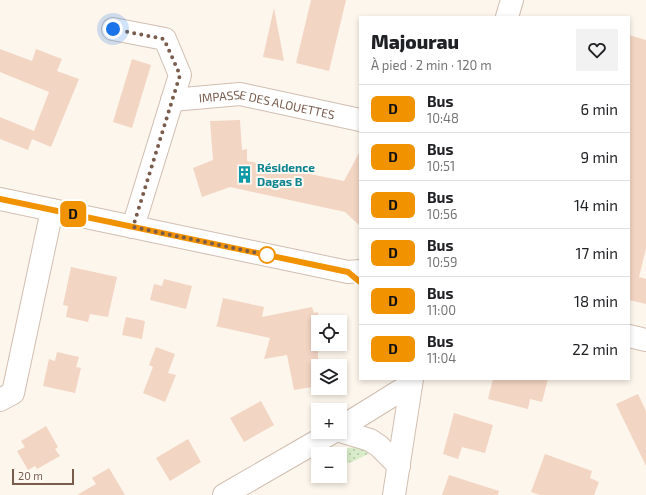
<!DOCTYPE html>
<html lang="fr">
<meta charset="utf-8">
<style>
body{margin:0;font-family:"Exo 2",sans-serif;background:#f2f2f2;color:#202124;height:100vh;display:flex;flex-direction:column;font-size:15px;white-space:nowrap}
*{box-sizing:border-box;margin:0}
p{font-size:13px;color:#757577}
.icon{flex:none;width:22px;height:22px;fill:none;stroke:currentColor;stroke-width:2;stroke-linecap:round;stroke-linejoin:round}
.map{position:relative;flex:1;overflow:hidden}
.sheet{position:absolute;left:359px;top:16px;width:271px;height:364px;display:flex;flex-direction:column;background:#fff;border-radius:0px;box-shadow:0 2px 6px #0003}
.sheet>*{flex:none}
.badge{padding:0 8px;border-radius:6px;font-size:14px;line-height:26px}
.controls{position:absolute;left:311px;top:315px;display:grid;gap:8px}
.controls a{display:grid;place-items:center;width:36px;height:36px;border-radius:0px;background:#fff;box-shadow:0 2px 6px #0003;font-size:20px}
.scale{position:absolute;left:12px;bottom:10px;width:62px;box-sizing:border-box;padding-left:4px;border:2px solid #7a5c4d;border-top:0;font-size:11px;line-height:14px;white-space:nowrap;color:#7a5c4d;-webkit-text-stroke:3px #fffaf3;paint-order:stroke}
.you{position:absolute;width:20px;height:20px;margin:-10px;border:3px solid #fff;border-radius:50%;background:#1a73e8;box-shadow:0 0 0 6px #1a73e833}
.map>.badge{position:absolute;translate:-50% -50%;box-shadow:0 0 0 2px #fff}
.round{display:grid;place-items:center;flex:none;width:42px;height:42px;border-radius:0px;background:#f2f2f2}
.summary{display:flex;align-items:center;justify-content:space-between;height:68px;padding:0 12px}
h1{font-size:19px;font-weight:800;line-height:30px}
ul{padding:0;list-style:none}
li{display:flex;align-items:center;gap:12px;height:48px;padding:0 12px;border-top:1px solid #e0e0e0}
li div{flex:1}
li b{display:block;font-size:15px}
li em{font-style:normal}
li .badge{min-width:44px;font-weight:700;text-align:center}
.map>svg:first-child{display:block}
.grass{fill:url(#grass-dots)}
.building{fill:#f3d5c3}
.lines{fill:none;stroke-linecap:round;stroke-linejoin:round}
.minor-casing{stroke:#d1beb0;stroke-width:24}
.minor{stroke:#fff;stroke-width:22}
.line-casing{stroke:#fff;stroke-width:9}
.line{stroke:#f19200;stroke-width:6}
.walk{stroke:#7a5c4d;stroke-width:4;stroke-dasharray:0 7.2}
.stop-dot{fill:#fff;stroke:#f19200;stroke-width:2}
.labels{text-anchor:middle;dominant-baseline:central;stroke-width:4;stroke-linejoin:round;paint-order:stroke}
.street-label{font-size:12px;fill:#7a5c4d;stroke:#fffaf3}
.culture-label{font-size:12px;font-weight:bold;fill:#0d838f;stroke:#fffaf3;text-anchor:start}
</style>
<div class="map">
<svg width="646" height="495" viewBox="0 0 646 495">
<defs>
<pattern id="grass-dots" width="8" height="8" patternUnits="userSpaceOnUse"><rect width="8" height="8" fill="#d8ecc9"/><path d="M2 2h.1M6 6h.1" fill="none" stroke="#b4c2a5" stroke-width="1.8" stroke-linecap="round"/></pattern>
</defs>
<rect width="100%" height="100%" fill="#fdf6ec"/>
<path class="grass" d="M355 447 369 449 370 453 352 462 340 464V454H329L336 450Z"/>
<g class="building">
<path d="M311 0H346L329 71 296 63Z"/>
<path d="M274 8 284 61 263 57Z"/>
<path d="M629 35 646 40V248L639 277 646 279V304L629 300Z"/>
<path d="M0 49 32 61 36 49 62 59 57 71 79 79 51 147 32 139 28 150 0 139V117L34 131 49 92 0 72Z"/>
<path d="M132 59 151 65 132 128 113 122Z"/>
<path d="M240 120 242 150 247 149V161L344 181 360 151V226L345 212 230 187 202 197 193 168 213 160 210 121Z"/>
<path d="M71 267 117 277 108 317 90 314 88 322 66 317 68 306 63 305Z"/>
<path d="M164 279 192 286 186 309 150 300 154 284 162 286Z"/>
<path d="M223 298 264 307 262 317 312 307 314 313 318 312V386L294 390 287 355 264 359 270 338 215 326 217 325Z"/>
<path d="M126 317 145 321 142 339 122 335Z"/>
<path d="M156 347 175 354 168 373 176 375 165 402 143 393 153 367 149 365Z"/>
<path d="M57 352 79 357 76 367 81 368 75 393 43 386 49 359 55 361Z"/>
<path d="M493 379H548L542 402 530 399 528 409 488 399Z"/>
<path d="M638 394 646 411V466L616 404Z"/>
<path d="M261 401 274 425 244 442 230 418Z"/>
<path d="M454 413 493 425 485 453 462 447 458 459 443 454Z"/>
<path d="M46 426 58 447 55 449 60 456 37 469 35 466 28 470 17 451 25 447 21 441Z"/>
<path d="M188 439 201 462 170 481 156 458Z"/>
<path d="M545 454 592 471 590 478 599 482 594 495H540L531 492Z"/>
<path d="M109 468 125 495H77L96 484 92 478Z"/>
<path d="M449 475 499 491 498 495H442Z"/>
</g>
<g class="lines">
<defs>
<g id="minor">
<path d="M507 17 512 0"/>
<path d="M113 29 165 39 180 75 133 227"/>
<path id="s1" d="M172 100 240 94 360 120"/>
<path d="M0 199 348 272 360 271"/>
<path d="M629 336 646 340"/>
<path d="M0 400 13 393 52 210"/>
<path d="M340 428 411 384"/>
<path d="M340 431 370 440 379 446 399 466"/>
<path d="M224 495 333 432"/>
<path d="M394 495 412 379"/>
</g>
</defs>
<use href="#minor" class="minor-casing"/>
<use href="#minor" class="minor"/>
</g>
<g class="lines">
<defs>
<path id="line" d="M0 199 348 272 360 282"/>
</defs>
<use href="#line" class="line-casing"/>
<use href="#line" class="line"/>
<path class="walk" d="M113 29 164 39 180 75 133 227 267 255"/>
</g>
<defs>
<symbol id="building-bare" viewBox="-9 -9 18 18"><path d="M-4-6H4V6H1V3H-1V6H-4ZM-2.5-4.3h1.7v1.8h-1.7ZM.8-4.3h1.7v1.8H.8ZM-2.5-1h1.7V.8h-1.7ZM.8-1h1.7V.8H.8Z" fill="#0f9aa8" stroke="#fffaf3" stroke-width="2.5" paint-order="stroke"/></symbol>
</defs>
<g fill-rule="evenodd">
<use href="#building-bare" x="232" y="162" width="25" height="25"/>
</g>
<circle class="stop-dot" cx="267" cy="255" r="8"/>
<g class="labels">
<g class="street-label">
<text stroke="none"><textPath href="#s1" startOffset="96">IMPASSE DES ALOUETTES</textPath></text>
</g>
<g class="culture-label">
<text x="257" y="167">Résidence<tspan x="257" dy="14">Dagas B</tspan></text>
</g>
</g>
</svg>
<div class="controls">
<a><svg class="icon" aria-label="locate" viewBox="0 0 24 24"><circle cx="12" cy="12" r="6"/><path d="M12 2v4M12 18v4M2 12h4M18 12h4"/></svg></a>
<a><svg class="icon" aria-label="layers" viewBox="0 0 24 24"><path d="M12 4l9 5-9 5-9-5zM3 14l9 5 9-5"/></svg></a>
<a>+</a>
<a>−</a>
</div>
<div class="scale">20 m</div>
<div class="you" style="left:113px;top:29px"></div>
<b class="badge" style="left:73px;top:214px;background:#f19200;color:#111">D</b>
<section class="sheet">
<div class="summary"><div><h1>Majourau</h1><p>À pied · 2 min · 120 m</p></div><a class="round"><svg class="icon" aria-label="heart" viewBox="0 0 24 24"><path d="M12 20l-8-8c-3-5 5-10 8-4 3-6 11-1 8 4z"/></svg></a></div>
<ul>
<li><span class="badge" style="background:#f19200;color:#111">D</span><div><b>Bus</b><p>10:48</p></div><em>6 min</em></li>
<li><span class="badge" style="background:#f19200;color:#111">D</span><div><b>Bus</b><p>10:51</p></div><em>9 min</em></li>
<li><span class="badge" style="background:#f19200;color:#111">D</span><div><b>Bus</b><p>10:56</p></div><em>14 min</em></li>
<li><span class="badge" style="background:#f19200;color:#111">D</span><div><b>Bus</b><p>10:59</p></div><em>17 min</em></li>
<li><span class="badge" style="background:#f19200;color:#111">D</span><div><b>Bus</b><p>11:00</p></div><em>18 min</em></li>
<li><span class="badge" style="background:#f19200;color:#111">D</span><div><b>Bus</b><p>11:04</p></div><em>22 min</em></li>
</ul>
</section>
</div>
